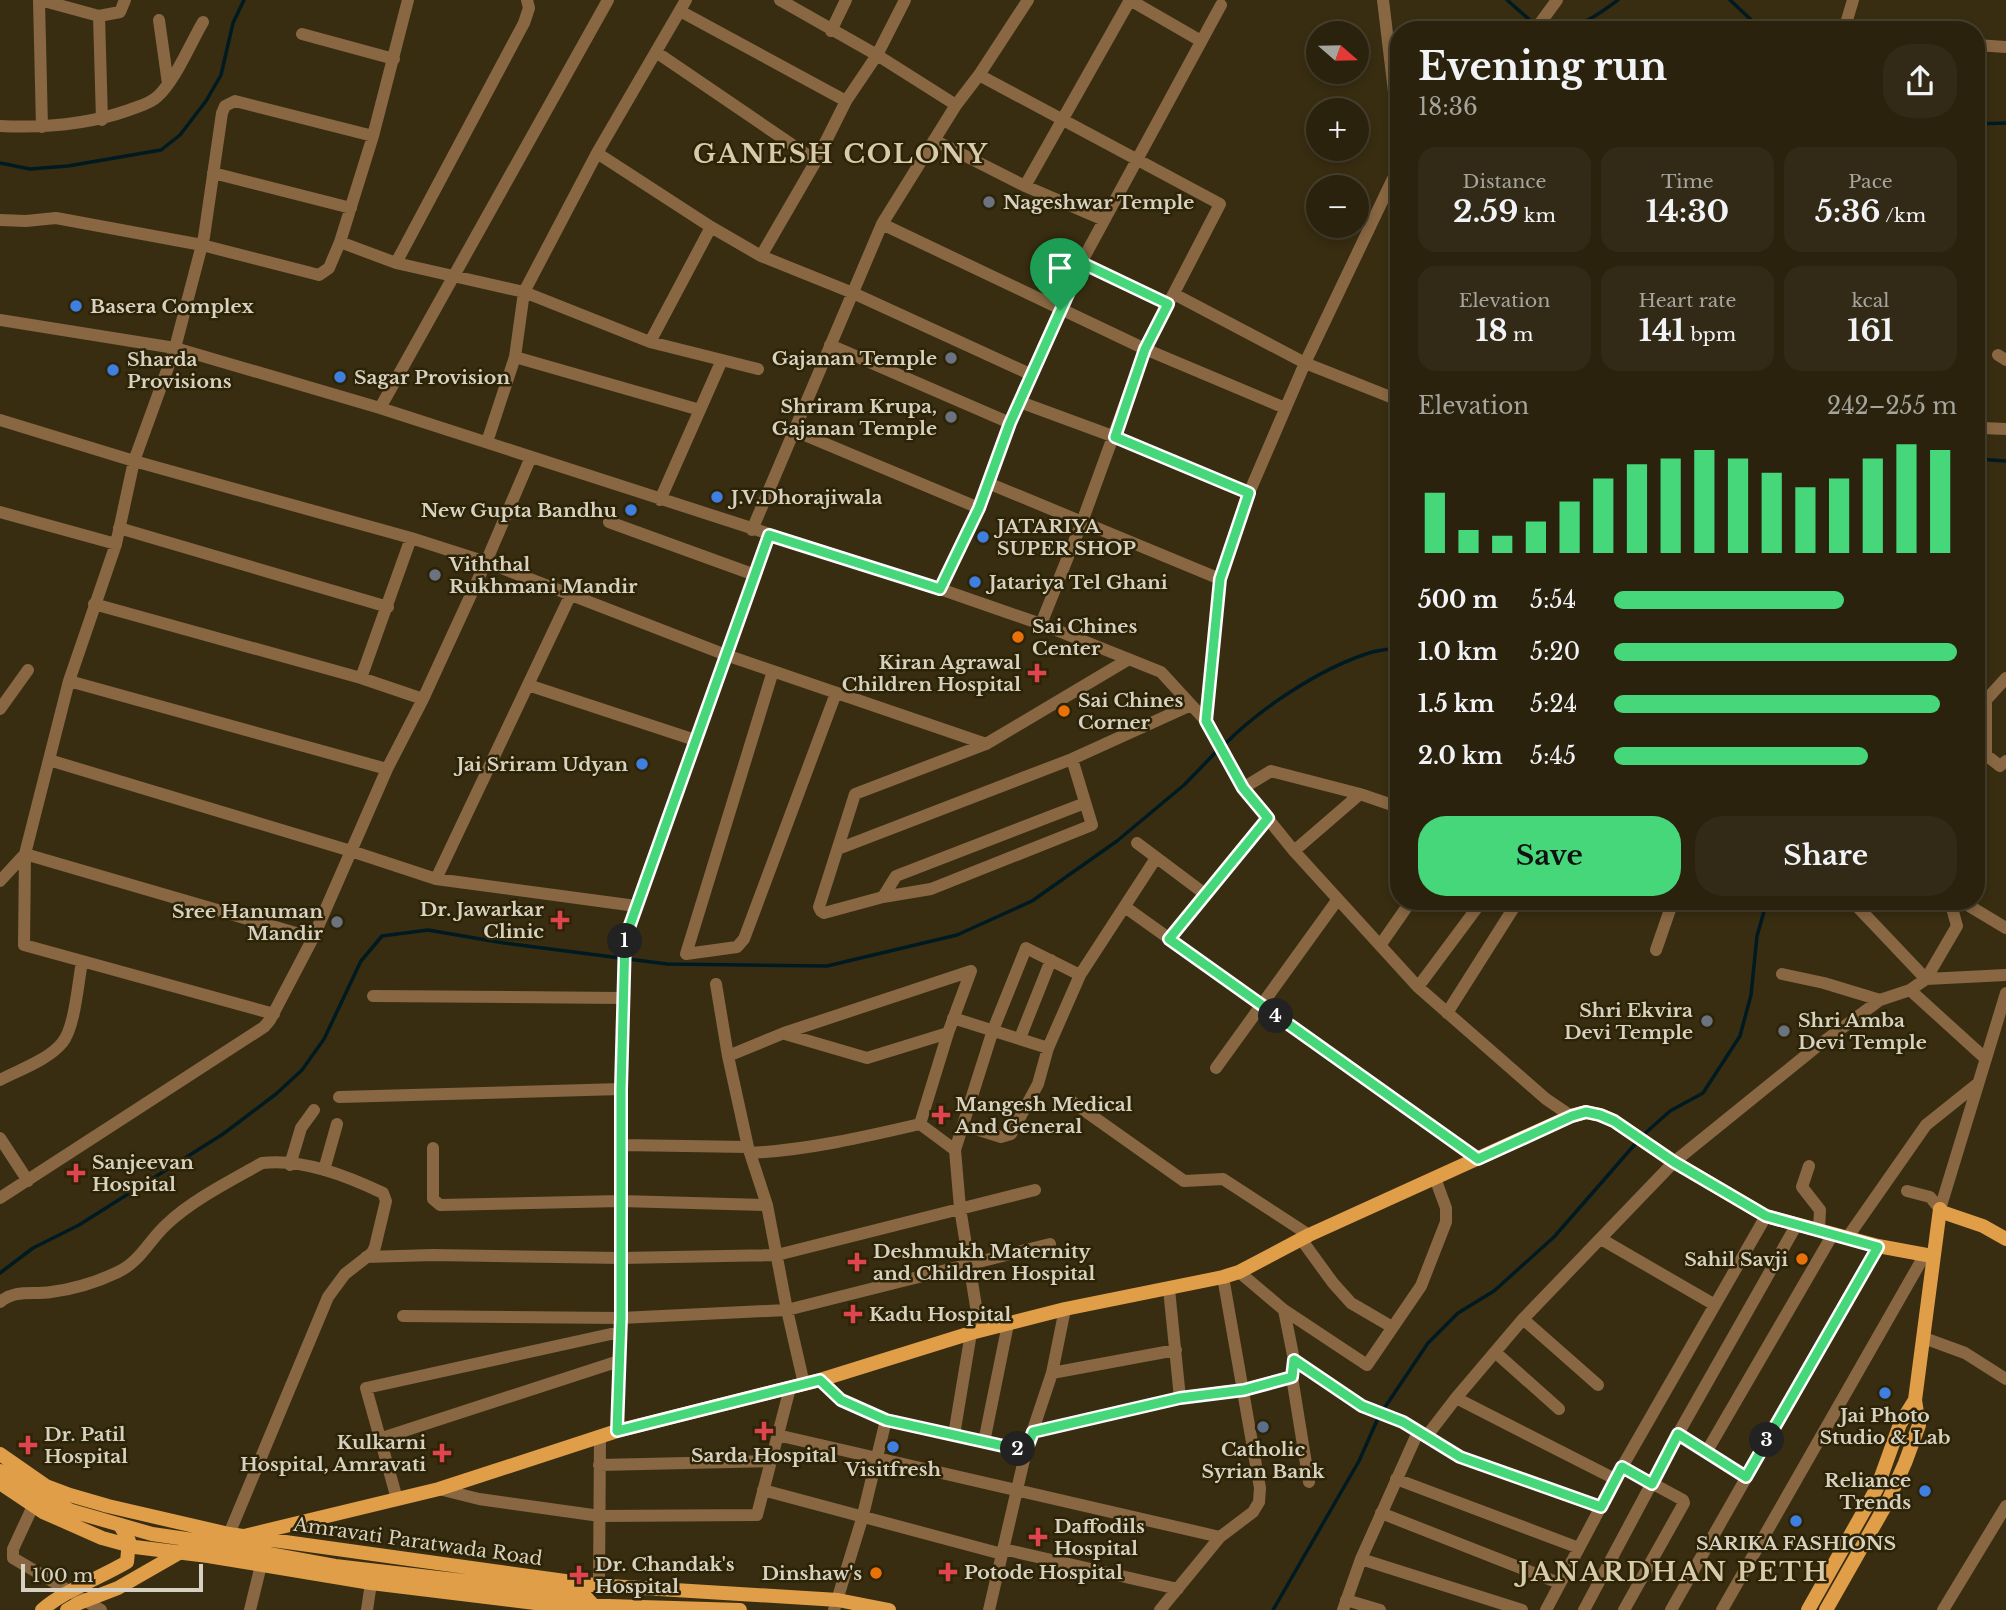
<!DOCTYPE html>
<meta charset="utf-8">
<style>
:root{--surface:#2a220d;--page:#322a16;--text:#f1f3f6;--muted:#a5a49d;--line:#463f2e;--accent:#45d77a}
body{margin:0;font-family:"Libre Baskerville",serif;background:var(--page);color:var(--text);height:100vh;display:flex;flex-direction:column;font-size:26px;white-space:nowrap}
*{box-sizing:border-box;margin:0}
p{font-size:23px;color:var(--muted)}
.icon{flex:none;width:38px;height:38px;fill:none;stroke:currentColor;stroke-width:2;stroke-linecap:round;stroke-linejoin:round}
.map{position:relative;flex:1;overflow:hidden}
.sheet{position:absolute;left:1390px;top:21px;width:595px;height:889px;display:flex;flex-direction:column;background:var(--surface);border-radius:28px;box-shadow:0 4px 10px #0003,0 0 0 2px var(--line)}
.sheet>*{flex:none}
.needle{width:46px;rotate:110deg}
.controls{position:absolute;left:1306px;top:21px;display:grid;gap:14px}
.controls a{display:grid;place-items:center;width:63px;height:63px;border-radius:50%;background:var(--surface);box-shadow:0 4px 10px #0003,0 0 0 2px var(--line);font-size:35px}
.scale{position:absolute;left:21px;bottom:18px;width:182px;box-sizing:border-box;padding-left:7px;border:4px solid #d7d1c1;border-top:0;font-size:19px;line-height:24px;white-space:nowrap;color:#d7d1c1;-webkit-text-stroke:5px #2d2306;paint-order:stroke}
.pin{position:absolute;display:grid;place-items:center;width:60px;height:60px;color:#fff;margin:-72px -30px;border-radius:50% 50% 50% 0;rotate:-45deg;box-shadow:0 0 7px #0007}
.pin .icon{rotate:45deg}
.km{position:absolute;width:35px;height:35px;margin:-18px;border-radius:50%;background:#222;color:#fff;font-size:19px;line-height:35px;text-align:center}
.round{display:grid;place-items:center;flex:none;width:74px;height:74px;border-radius:28px;background:var(--page)}
.head{display:flex;align-items:center;justify-content:space-between;height:119px;padding:0 28px}
h1{font-size:38px;font-weight:800;line-height:52px}
.metrics{display:grid;grid-template-columns:repeat(3,1fr);gap:10px;height:119px;padding:7px 28px}
.metrics div{display:grid;align-content:center;border-radius:18px;background:var(--page);text-align:center}
.metrics b{font-size:30px;font-weight:800}
.metrics small{font-size:19px;font-weight:400}
.metrics p{font-size:19px}
.chart{height:196px;padding:14px 28px}
.chart p{display:flex;justify-content:space-between}
.chart svg{width:100%;height:126px;margin-top:7px;stroke:var(--accent);stroke-width:6}
.primary-button{display:flex;gap:14px;margin-top:auto;padding:14px 28px}
.primary-button a{flex:1;height:80px;border-radius:28px;background:var(--accent);color:#111;font-size:28px;font-weight:800;line-height:80px;text-align:center}
.primary-button a+a{background:var(--page);color:var(--text)}
ul{padding:0 28px;list-style:none;font-size:23px}
li{display:grid;grid-template-columns:112px 84px 1fr;align-items:center;height:52px}
li i{height:18px;border-radius:9px;background:var(--accent)}
.map>svg:first-child{display:block}
</style>
<div class="map">
<svg width="2006" height="1610" viewBox="0 0 2006 1610">
<rect width="100%" height="100%" fill="#382d11"/>
<g fill="none" stroke-linecap="round" stroke-linejoin="round">
<path stroke="#001a21" stroke-width="3.5" d="M 1507,0 L 1531,21 L 1536,22
M 1730,0 L 1762,30
M 1543,24 C 1577,32 1592,19 1618,0
M 1976,124 L 2006,123
M 0,163 L 30,169 L 68,166 L 161,150 L 180,135 L 206,101 L 221,75 L 233,23 L 244,0
M 1976,459 L 2006,461
M 1224,745 C 1259,709 1318,670 1366,654 C 1376,650 1388,649 1398,648
M 1641,1137 L 1670,1111 L 1703,1093 L 1740,1036 L 1751,995 L 1757,936 L 1767,901
M 0,1273 L 33,1248 L 79,1225 L 223,1134 L 276,1094 L 302,1070 L 324,1039 L 361,961 L 382,936 L 428,930 L 504,943 L 667,964 L 827,966 L 957,935 L 1032,901 L 1117,841 L 1184,785 L 1218,750
M 1273,1610 L 1359,1461 L 1379,1416 L 1428,1343 L 1458,1313 L 1494,1291 L 1554,1237 L 1636,1143"/>
<path stroke="#886742" stroke-width="12" d="M 39,0 L 42,127
M 40,0 L 99,16 L 120,12 L 125,0
M 780,0 L 877,55 L 956,105
M 1130,0 L 1201,41
M 1383,0 L 1398,125
M 680,11 L 846,101
M 99,16 L 102,120
M 159,20 L 168,84
M 1535,30 L 1557,0
M 1844,30 L 1853,0
M 831,31 L 846,0
M 302,34 L 394,59
M 1976,45 L 2006,47
M 656,52 L 816,161
M 979,75 L 1220,204 L 1145,349 L 1082,522 L 1041,624
M 0,126 C 44,128 87,125 129,110 C 139,106 150,104 158,96 C 176,79 190,44 203,22
M 934,140 L 1025,186 L 1104,220
M 597,153 L 711,227 L 761,256 L 853,293 L 1032,375
M 213,173 L 351,208
M 1025,186 L 1130,0
M 0,220 L 26,221 L 56,218 L 202,245 L 319,275 L 329,268 L 340,242 L 373,136 L 408,0
M 882,224 L 1145,349 L 1285,408
M 340,242 L 396,263 L 524,292 L 650,342 L 758,369
M 761,256 L 816,161 L 846,101 L 877,55 L 905,0
M 396,263 L 524,23 L 529,8 L 527,0
M 1081,263 L 1168,304 L 1174,294 L 1305,363 L 1398,400
M 0,320 L 175,348 L 380,408 L 940,589 L 1041,624 L 1161,672 L 1206,721 L 1243,788 L 1294,851 L 1418,987 L 1546,1099 L 1571,1116
M 650,342 L 711,227
M 830,345 L 1010,423
M 1998,355 L 2006,360
M 515,357 L 700,410
M 1020,402 L 1115,437 L 1249,493
M 380,408 L 608,0
M 0,420 L 134,461 L 411,538 L 486,562 L 726,655 L 986,744
M 1982,428 L 2006,429
M 795,431 L 979,508
M 487,442 L 515,357 L 524,292 L 597,153 L 686,0
M 988,483 L 1220,579
M 660,500 L 722,360
M 0,512 L 116,544
M 609,522 L 755,575
M 119,528 L 388,607
M 752,530 L 882,224 L 956,105 L 979,75 L 1028,0
M 940,589 L 979,508 L 1010,423 L 1081,263 L 1221,5
M 94,604 L 361,678 L 423,699
M 773,671 L 686,954 L 737,947 L 744,939 L 836,693
M 361,678 L 411,538
M 69,681 L 387,769
M 528,685 L 695,740
M 1986,700 L 1986,755 L 2000,766 L 2006,761
M 0,709 L 28,670
M 1976,718 L 1986,700 L 2006,678
M 1206,721 L 1220,579 L 1249,493 L 1305,363 L 1398,168
M 1072,759 L 1092,825 L 931,889 L 883,897 L 824,913 L 821,911 L 819,907 L 855,794 L 986,744 L 1129,659
M 49,760 L 351,851 L 436,879 L 636,906
M 1243,788 L 1271,771 L 1360,794 L 1398,807
M 1976,801 L 1980,795
M 1137,843 L 1205,894
M 838,849 L 1072,759 L 1191,705
M 1294,851 L 1360,794
M 436,879 L 571,594
M 0,881 L 25,854 L 313,938
M 883,897 L 896,876 L 1085,803
M 1852,901 L 1926,979 L 1957,926 L 1950,901
M 1961,901 L 2006,928
M 1125,907 L 1478,1159
M 1169,939 L 1267,818
M 1381,944 L 1411,901
M 1656,950 L 1673,901
M 1782,974 L 1824,983 L 1880,1000
M 716,984 L 728,1056 L 748,1147 L 767,1205 L 787,1310 L 804,1384
M 1418,987 L 1482,901
M 1910,990 L 1986,1059
M 373,996 L 623,998
M 1447,1013 L 1518,901
M 274,1014 L 24,945 L 25,854 L 69,681 L 116,544 L 134,461 L 175,348 L 204,237 L 222,113 L 225,106 L 235,101 L 373,136
M 953,1018 L 1048,1048
M 785,1034 L 867,1058 L 948,1033
M 1020,1038 L 1051,960
M 728,1056 L 784,1033 L 971,971
M 1216,1068 L 1338,899
M 0,1080 C 19,1070 48,1060 62,1043 C 75,1028 78,982 82,962
M 339,1097 L 621,1089
M 1071,1101 L 1184,1181 L 1223,1179 L 1309,1235
M 963,1125 L 1001,1137 L 1011,1134 L 1038,1084 L 1048,1048 L 1080,975 L 1156,858
M 0,1138 L 28,1181
M 621,1145 L 748,1147
M 433,1148 L 433,1199 L 440,1205 L 621,1201 L 767,1205
M 955,1150 L 920,1124 L 948,1033 L 971,971
M 750,1153 C 808,1150 864,1137 920,1124
M 290,1165 L 301,1128 L 314,1110
M 1809,1166 L 1802,1187 L 1820,1210 L 1819,1230
M 324,1170 L 337,1124
M 1907,1191 L 1930,1197 L 1940,1209
M 0,1198 L 264,1027 L 270,1020 L 313,938 L 387,769 L 423,699 L 486,562 L 531,457
M 1940,1209 L 2006,993
M 1847,1238 L 1926,1125 L 1976,1085
M 1301,1239 L 1333,1283 L 1351,1303 L 1392,1327
M 1601,1239 L 1715,1305
M 366,1257 L 433,1255 L 621,1258 L 777,1255 L 1035,1190
M 1239,1272 L 1284,1310 L 1367,1365 L 1421,1286 L 1446,1222 L 1446,1208 L 1435,1178
M 1169,1289 L 1180,1398
M 0,1302 C 16,1289 32,1295 51,1292 C 74,1289 97,1282 118,1272 C 141,1261 149,1240 167,1224 C 192,1200 232,1180 262,1163 C 302,1158 347,1176 383,1193 L 386,1201 L 375,1247 L 372,1253 L 345,1274 L 328,1297 L 229,1534
M 1284,1310 L 1294,1360 L 1292,1377 L 1309,1482
M 403,1316 L 621,1318 L 787,1310 L 1050,1244
M 1523,1319 L 1598,1385
M 980,1331 L 960,1208 L 955,1150 L 993,1030 L 1026,948 L 1080,975
M 1924,1338 L 1965,1353 L 2006,1379
M 1495,1352 L 1559,1409
M 1294,1360 L 1362,1406 L 1403,1422 L 1460,1457 L 1601,1507
M 1052,1373 L 1176,1350
M 820,1380 L 841,1400 L 886,1420 L 1026,1451
M 1456,1398 L 1615,1479
M 617,1431 L 621,1318 L 621,1089 L 625,939 L 769,535
M 1033,1432 L 1180,1398 L 1244,1389 L 1292,1377
M 1678,1434 L 1746,1477
M 777,1435 L 1220,1537
M 954,1435 L 971,1333
M 1426,1437 L 1456,1398 L 1523,1319 L 1674,1162 L 1815,1048 L 1880,1000 L 1910,990 L 1926,979 L 2006,975
M 379,1439 L 619,1361
M 984,1442 L 1008,1324
M 1707,1451 L 1833,1234
M 599,1465 L 770,1461
M 1622,1467 L 1683,1500 L 1684,1503 L 1624,1610
M 1396,1479 L 1579,1548
M 439,1489 L 479,1499 L 600,1516 L 757,1515 L 790,1388
M 763,1490 L 1002,1554
M 397,1499 L 366,1388 L 620,1332
M 33,1506 L 13,1549 L 13,1558 L 101,1610
M 1381,1513 L 1559,1583
M 1003,1549 L 1178,1589
M 1361,1559 L 1522,1610
M 599,1585 L 600,1437
M 1346,1600 L 1380,1610
M 250,1610 L 261,1565
M 367,1610 L 371,1583
M 834,1610 L 862,1519 L 886,1420
M 989,1610 L 1026,1451 L 1052,1373 L 1065,1309
M 1160,1610 L 1220,1537 L 1253,1512 L 1259,1502 L 1260,1488 L 1223,1277
M 1343,1610 L 1361,1559 L 1418,1432
M 1546,1610 L 1622,1467 L 1766,1216
M 1584,1610 L 1678,1434 L 1797,1224
M 1671,1610 L 1878,1246
M 1722,1610 L 1924,1256
M 1943,1610 L 2006,1506"/>
<path stroke="#e09e49" stroke-width="14" d="M 0,1454 L 46,1486 L 70,1495 L 108,1506 L 229,1534 L 594,1585 L 838,1600 L 889,1610
M 0,1471 L 33,1493 L 72,1511 L 152,1534 L 200,1541 L 335,1566 L 584,1595 L 593,1605
M 0,1483 L 43,1512 L 102,1538 L 135,1547 L 208,1556 L 371,1583 L 543,1604 L 740,1610
M 244,1536 L 439,1489 L 617,1431 L 820,1380 L 971,1333 L 1065,1309 L 1223,1277 L 1239,1272 L 1309,1235 L 1571,1116 L 1586,1112 L 1600,1115 L 1614,1121 L 1674,1162 L 1766,1216 L 1878,1246 L 1932,1256
M 1808,1610 L 1877,1488 L 1900,1424 L 1915,1400
M 1826,1610 L 1888,1501 L 1905,1463 L 1919,1425 L 1915,1400 L 1940,1209 L 1942,1212 L 1983,1226 L 2006,1239"/>
<path stroke="#e09e49" stroke-width="14" d="M 42,1610 C 65,1590 100,1578 127,1562 L 129,1541 L 120,1525
M 67,1610 L 79,1603 L 118,1588 L 200,1541"/>
</g>
<g fill="none" stroke-linecap="round" stroke-linejoin="round">
<g stroke="#fff" stroke-width="14">
<path id="route" d="M 1082,263 L 1168,304 L 1145,349 L 1115,437 L 1249,493 L 1220,579 L 1206,721 L 1243,788 L 1268,818 L 1169,939 L 1478,1159 L 1572,1116 L 1586,1112 L 1600,1115 L 1614,1121 L 1674,1162 L 1766,1216 L 1878,1247 L 1746,1477 L 1678,1434 L 1652,1484 L 1622,1467 L 1601,1507 L 1460,1457 L 1403,1422 L 1362,1406 L 1294,1360 L 1292,1377 L 1244,1390 L 1180,1398 L 1033,1432 L 1026,1451 L 886,1420 L 841,1400 L 820,1380 L 617,1431 L 621,1318 L 621,1089 L 625,939 L 769,535 L 940,589 L 979,508 L 1010,423 Z"/>
</g>
<use href="#route" stroke="#45d77a" stroke-width="9"/>
</g>
<g fill="#6b7280" stroke="#2d2306" stroke-width="2.5">
<circle cx="989" cy="202" r="7"/>
<circle cx="951" cy="358" r="7"/>
<circle cx="951" cy="417" r="7"/>
<circle cx="435" cy="575" r="7"/>
<circle cx="337" cy="922" r="7"/>
<circle cx="1707" cy="1021" r="7"/>
<circle cx="1784" cy="1031" r="7"/>
</g>
<g fill="#3f7fe0" stroke="#2d2306" stroke-width="2.5">
<circle cx="76" cy="306" r="7"/>
<circle cx="113" cy="370" r="7"/>
<circle cx="340" cy="377" r="7"/>
<circle cx="717" cy="497" r="7"/>
<circle cx="631" cy="510" r="7"/>
<circle cx="983" cy="537" r="7"/>
<circle cx="975" cy="582" r="7"/>
<circle cx="642" cy="764" r="7"/>
<circle cx="1885" cy="1393" r="7"/>
<circle cx="893" cy="1447" r="7"/>
<circle cx="1925" cy="1491" r="7"/>
<circle cx="1796" cy="1521" r="7"/>
</g>
<g fill="#e8710a" stroke="#2d2306" stroke-width="2.5">
<circle cx="1018" cy="637" r="7"/>
<circle cx="1064" cy="711" r="7"/>
<circle cx="1802" cy="1259" r="7"/>
<circle cx="876" cy="1573" r="7"/>
</g>
<g fill="#e0444e" stroke="#2d2306" stroke-width="2.5">
<path d="M1033.5 662.5h7v7h7v7h-7v7h-7v-7h-7v-7h7z"/>
<path d="M556.5 909.5h7v7h7v7h-7v7h-7v-7h-7v-7h7z"/>
<path d="M937.5 1104.5h7v7h7v7h-7v7h-7v-7h-7v-7h7z"/>
<path d="M72.5 1162.5h7v7h7v7h-7v7h-7v-7h-7v-7h7z"/>
<path d="M853.5 1251.5h7v7h7v7h-7v7h-7v-7h-7v-7h7z"/>
<path d="M849.5 1303.5h7v7h7v7h-7v7h-7v-7h-7v-7h7z"/>
<path d="M760.5 1420.5h7v7h7v7h-7v7h-7v-7h-7v-7h7z"/>
<path d="M24.5 1434.5h7v7h7v7h-7v7h-7v-7h-7v-7h7z"/>
<path d="M438.5 1442.5h7v7h7v7h-7v7h-7v-7h-7v-7h7z"/>
<path d="M1034.5 1526.5h7v7h7v7h-7v7h-7v-7h-7v-7h7z"/>
<path d="M944.5 1561.5h7v7h7v7h-7v7h-7v-7h-7v-7h7z"/>
<path d="M575.5 1564.5h7v7h7v7h-7v7h-7v-7h-7v-7h7z"/>
</g>
<circle fill="#5c6f8a" stroke="#2d2306" stroke-width="2.5" cx="1263" cy="1427" r="7"/>
<g text-anchor="middle" stroke-width="5" stroke-linejoin="round" paint-order="stroke">
<g font-size="19" font-weight="bold" fill="#d7d1c1" stroke="#2d2306" text-anchor="start">
<text x="1003" y="209">Nageshwar Temple</text>
<text x="90" y="313">Basera Complex</text>
<text x="937" y="365" text-anchor="end">Gajanan Temple</text>
<text x="127" y="366">Sharda<tspan x="127" dy="22">Provisions</tspan></text>
<text x="354" y="384">Sagar Provision</text>
<text x="937" y="413" text-anchor="end">Shriram Krupa,<tspan x="937" dy="22">Gajanan Temple</tspan></text>
<text x="731" y="504">J.V.Dhorajiwala</text>
<text x="617" y="517" text-anchor="end">New Gupta Bandhu</text>
<text x="997" y="533">JATARIYA<tspan x="997" dy="22">SUPER SHOP</tspan></text>
<text x="449" y="571">Viththal<tspan x="449" dy="22">Rukhmani Mandir</tspan></text>
<text x="989" y="589">Jatariya Tel Ghani</text>
<text x="1032" y="633">Sai Chines<tspan x="1032" dy="22">Center</tspan></text>
<text x="1021" y="669" text-anchor="end">Kiran Agrawal<tspan x="1021" dy="22">Children Hospital</tspan></text>
<text x="1078" y="707">Sai Chines<tspan x="1078" dy="22">Corner</tspan></text>
<text x="628" y="771" text-anchor="end">Jai Sriram Udyan</text>
<text x="544" y="916" text-anchor="end">Dr. Jawarkar<tspan x="544" dy="22">Clinic</tspan></text>
<text x="323" y="918" text-anchor="end">Sree Hanuman<tspan x="323" dy="22">Mandir</tspan></text>
<text x="1693" y="1017" text-anchor="end">Shri Ekvira<tspan x="1693" dy="22">Devi Temple</tspan></text>
<text x="1798" y="1027">Shri Amba<tspan x="1798" dy="22">Devi Temple</tspan></text>
<text x="955" y="1111">Mangesh Medical<tspan x="955" dy="22">And General</tspan></text>
<text x="92" y="1169">Sanjeevan<tspan x="92" dy="22">Hospital</tspan></text>
<text x="873" y="1258">Deshmukh Maternity<tspan x="873" dy="22">and Children Hospital</tspan></text>
<text x="1788" y="1266" text-anchor="end">Sahil Savji</text>
<text x="869" y="1321">Kadu Hospital</text>
<text x="1885" y="1422" text-anchor="middle">Jai Photo<tspan x="1885" dy="22">Studio &amp; Lab</tspan></text>
<text x="44" y="1441">Dr. Patil<tspan x="44" dy="22">Hospital</tspan></text>
<text x="426" y="1449" text-anchor="end">Kulkarni<tspan x="426" dy="22">Hospital, Amravati</tspan></text>
<text x="1263" y="1456" text-anchor="middle">Catholic<tspan x="1263" dy="22">Syrian Bank</tspan></text>
<text x="764" y="1462" text-anchor="middle">Sarda Hospital</text>
<text x="893" y="1476" text-anchor="middle">Visitfresh</text>
<text x="1911" y="1487" text-anchor="end">Reliance<tspan x="1911" dy="22">Trends</tspan></text>
<text x="1054" y="1533">Daffodils<tspan x="1054" dy="22">Hospital</tspan></text>
<text x="1796" y="1550" text-anchor="middle">SARIKA FASHIONS</text>
<text x="595" y="1571">Dr. Chandak's<tspan x="595" dy="22">Hospital</tspan></text>
<text x="964" y="1579">Potode Hospital</text>
<text x="862" y="1580" text-anchor="end">Dinshaw's</text>
</g>
<g font-size="19" fill="#d7d1c1" stroke="#2d2306">
<text transform="translate(418 1541) rotate(8)" y="7">Amravati Paratwada Road</text>
</g>
<g font-size="26" font-weight="bold" letter-spacing="2" fill="#d8cbaa" stroke="#2d2306">
<text x="841" y="163">GANESH COLONY</text>
<text x="1674" y="1581">JANARDHAN PETH</text>
</g>
</g>
</svg>
<div class="controls">
<a><svg class="needle" viewBox="-14 -14 28 28"><path d="M0-13l5 13h-10z" fill="#e53935"/><path d="M0 13l5-13h-10z" fill="#a5a49d"/></svg></a>
<a>+</a>
<a>−</a>
</div>
<div class="scale">100 m</div>
<div class="pin" style="left:1060px;top:310px;background:#1e9e55"><svg class="icon" aria-label="arrive" viewBox="0 0 24 24"><path d="M6 21V4h12l-3 4 3 4H6"/></svg></div>
<b class="km" style="left:625px;top:941px">1</b>
<b class="km" style="left:1018px;top:1449px">2</b>
<b class="km" style="left:1767px;top:1440px">3</b>
<b class="km" style="left:1276px;top:1016px">4</b>
<section class="sheet">
<div class="head"><div><h1>Evening run</h1><p>18:36</p></div><a class="round"><svg class="icon" aria-label="share" viewBox="0 0 24 24"><path d="M12 15V3M7 8l5-5 5 5M5 13v7h14v-7"/></svg></a></div>
<div class="metrics">
<div><p>Distance</p><b>2.59<small> km</small></b></div>
<div><p>Time</p><b>14:30</b></div>
<div><p>Pace</p><b>5:36<small> /km</small></b></div>
</div>
<div class="metrics">
<div><p>Elevation</p><b>18<small> m</small></b></div>
<div><p>Heart rate</p><b>141<small> bpm</small></b></div>
<div><p>kcal</p><b>161</b></div>
</div>
<div class="chart"><p><span>Elevation</span>242–255 m</p>
<svg viewBox="0 0 160 44" preserveAspectRatio="none"><path d="M5 44V23M15 44V36M25 44V38M35 44V33M45 44V26M55 44V18M65 44V13M75 44V11M85 44V8M95 44V11M105 44V16M115 44V21M125 44V18M135 44V11M145 44V6M155 44V8"/></svg>
</div>
<ul>
<li><b>500 m</b>5:54<i style="width:67%"></i></li>
<li><b>1.0 km</b>5:20<i style="width:100%"></i></li>
<li><b>1.5 km</b>5:24<i style="width:95%"></i></li>
<li><b>2.0 km</b>5:45<i style="width:74%"></i></li>
</ul>
<div class="primary-button"><a>Save</a><a>Share</a></div>
</section>
</div>
